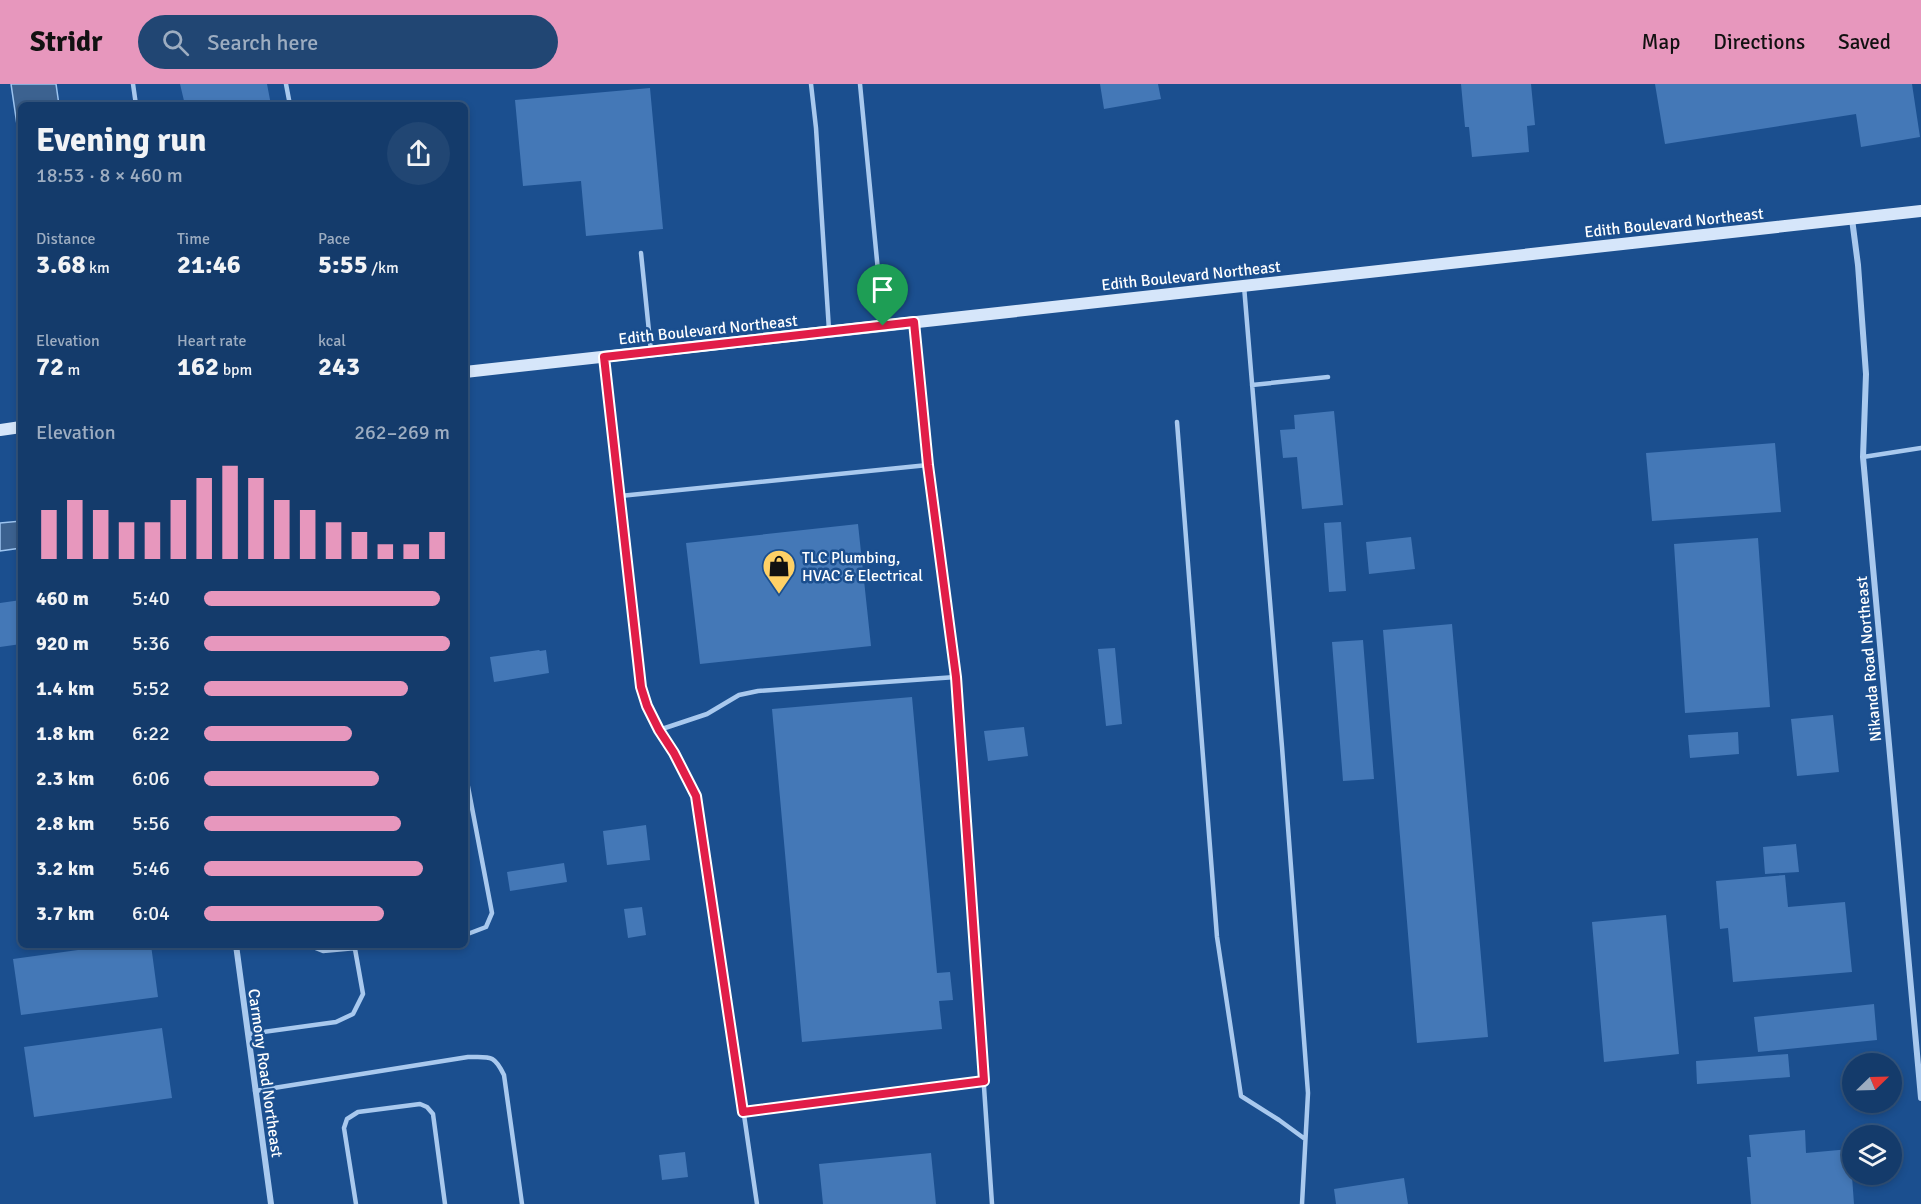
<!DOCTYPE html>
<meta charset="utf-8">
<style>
:root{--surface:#143b6b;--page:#214673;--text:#f1f3f6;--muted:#9dadc1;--line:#33557e;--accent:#e797bd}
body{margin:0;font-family:Signika,sans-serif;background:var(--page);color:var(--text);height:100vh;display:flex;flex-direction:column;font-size:22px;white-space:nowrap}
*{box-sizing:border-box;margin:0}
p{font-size:20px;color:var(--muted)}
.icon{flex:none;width:33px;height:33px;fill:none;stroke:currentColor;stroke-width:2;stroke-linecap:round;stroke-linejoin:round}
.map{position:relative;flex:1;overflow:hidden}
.panel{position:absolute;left:18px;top:18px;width:450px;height:846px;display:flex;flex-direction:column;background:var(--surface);border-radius:9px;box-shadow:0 3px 9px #0003,0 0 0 2px var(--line)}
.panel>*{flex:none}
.needle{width:39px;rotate:67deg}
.buttons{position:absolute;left:1842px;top:969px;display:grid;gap:12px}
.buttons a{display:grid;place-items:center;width:60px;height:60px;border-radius:50%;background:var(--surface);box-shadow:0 3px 9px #0003,0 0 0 2px var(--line);font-size:30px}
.pin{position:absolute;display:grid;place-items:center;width:51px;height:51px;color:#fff;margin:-62px -26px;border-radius:50% 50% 50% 0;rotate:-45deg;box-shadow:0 0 6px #0007}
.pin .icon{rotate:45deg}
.round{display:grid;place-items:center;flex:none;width:63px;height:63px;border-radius:32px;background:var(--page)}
.headline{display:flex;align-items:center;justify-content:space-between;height:102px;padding:0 18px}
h1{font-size:33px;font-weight:800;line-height:45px}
.stats{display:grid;grid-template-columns:repeat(3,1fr);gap:9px;height:102px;padding:6px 18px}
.stats div{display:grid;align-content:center}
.stats b{font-size:26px;font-weight:800}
.stats small{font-size:16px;font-weight:400}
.stats p{font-size:16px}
.chart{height:168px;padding:12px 18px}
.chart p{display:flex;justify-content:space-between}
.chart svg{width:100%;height:108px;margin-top:6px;stroke:var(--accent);stroke-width:6}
ul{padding:0 18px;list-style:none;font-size:20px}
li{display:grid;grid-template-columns:96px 72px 1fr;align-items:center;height:45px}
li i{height:15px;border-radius:8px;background:var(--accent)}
header{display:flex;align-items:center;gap:36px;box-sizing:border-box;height:84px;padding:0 30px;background:var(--accent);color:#111}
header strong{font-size:28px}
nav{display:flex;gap:33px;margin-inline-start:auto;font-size:21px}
.search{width:420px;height:54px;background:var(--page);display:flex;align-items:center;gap:15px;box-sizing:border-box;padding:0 21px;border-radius:33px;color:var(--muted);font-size:22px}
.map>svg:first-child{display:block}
</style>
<header>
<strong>Stridr</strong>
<div class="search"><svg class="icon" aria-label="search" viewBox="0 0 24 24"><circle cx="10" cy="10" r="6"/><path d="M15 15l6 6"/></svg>Search here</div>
<nav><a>Map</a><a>Directions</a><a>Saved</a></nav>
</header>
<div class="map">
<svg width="1921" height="1120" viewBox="0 0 1921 1120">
<rect width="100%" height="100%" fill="#1b4f8f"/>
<path fill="#3c6290" stroke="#9cc4f0" stroke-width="1.5" d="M 11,0 L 56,0 L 59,21 L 21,21 L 21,68 Z
M 21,437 L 21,464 L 0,467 L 0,439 Z"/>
<path fill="#4478b7" d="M 180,0 L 267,0 L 271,21 L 185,21 Z
M 1100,0 L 1158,0 L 1161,15 L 1104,25 Z
M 1461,0 L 1531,0 L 1535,41 L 1527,42 L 1529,68 L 1472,73 L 1469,43 L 1465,43 Z
M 1655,0 L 1912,0 L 1920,53 L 1861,63 L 1856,30 L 1665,60 Z
M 650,4 L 663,145 L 586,152 L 581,97 L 523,102 L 515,16 Z
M 1334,327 L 1343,421 L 1302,425 L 1297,373 L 1283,374 L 1280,346 L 1295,345 L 1294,331 Z
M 1775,359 L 1781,428 L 1652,437 L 1646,369 Z
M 1341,438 L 1346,507 L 1329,508 L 1324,439 Z
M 858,440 L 871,562 L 700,580 L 686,459 Z
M 1411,453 L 1415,485 L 1369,490 L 1366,458 Z
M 1758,454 L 1770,623 L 1685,629 L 1674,460 Z
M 21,516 L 21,560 L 0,563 L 0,519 Z
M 1452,540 L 1488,953 L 1417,959 L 1383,546 Z
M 1363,556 L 1374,695 L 1343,697 L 1332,558 Z
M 1115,564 L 1122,640 L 1106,642 L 1098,565 Z
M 539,566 L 540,567 L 546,566 L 549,589 L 494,598 L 490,573 Z
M 912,613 L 937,889 L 950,888 L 953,916 L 939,917 L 942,945 L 802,958 L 772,625 Z
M 1833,631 L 1839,688 L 1797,692 L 1791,635 Z
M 1024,643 L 1028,672 L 988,677 L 984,647 Z
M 1738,648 L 1739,670 L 1690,674 L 1688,651 Z
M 646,741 L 650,776 L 607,781 L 603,747 Z
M 1796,760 L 1799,788 L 1765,790 L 1763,763 Z
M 564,779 L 567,798 L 510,807 L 507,788 Z
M 1785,791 L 1788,823 L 1845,818 L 1852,888 L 1733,898 L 1728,844 L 1720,845 L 1716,797 Z
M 642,823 L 646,851 L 628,854 L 624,825 Z
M 1666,831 L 1679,970 L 1604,978 L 1592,838 Z
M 114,861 L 151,861 L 158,913 L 21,931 L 13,875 Z
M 1874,920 L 1877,956 L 1758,968 L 1754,933 Z
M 162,944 L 172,1014 L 34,1033 L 24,963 Z
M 1788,970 L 1790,993 L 1697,1000 L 1696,977 Z
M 1805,1046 L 1806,1069 L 1850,1065 L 1854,1120 L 1751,1120 L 1747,1073 L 1751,1073 L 1749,1051 Z
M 685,1068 L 688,1093 L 662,1096 L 659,1071 Z
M 931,1069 L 936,1120 L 823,1120 L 819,1080 Z
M 1404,1094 L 1408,1120 L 1336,1120 L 1334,1105 Z"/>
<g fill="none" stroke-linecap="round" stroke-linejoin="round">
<path stroke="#a9c9ee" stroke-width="4.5" d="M 133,0 L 136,21
M 286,0 L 290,21
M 811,0 L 816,44 L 829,246
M 860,0 L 883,239
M 641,169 L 651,267
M 1244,202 L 1282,663 L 1308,1009 L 1302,1120
M 604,273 L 620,412 L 928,381 L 914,240
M 1252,301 L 1328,293
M 1177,338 L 1217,853 L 1241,1012 L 1279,1036 L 1305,1055
M 1863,373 L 1921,364
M 928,381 L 956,593 L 992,1120
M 620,412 L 641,603 L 647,622 L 659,646 L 674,669 L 696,713 L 701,736 L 757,1120
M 659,646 L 707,630 L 739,611 L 758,607 L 956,593
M 465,687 L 492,829 L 486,843 L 465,851
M 308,861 L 323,867 L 389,861
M 248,950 L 336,938 L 353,930 L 363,910 L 355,865
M 255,1007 L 468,973 C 490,973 494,970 504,991 L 522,1120
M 743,1028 L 984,997
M 356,1120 L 344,1044 L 347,1035 L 358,1028 L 420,1020 L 427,1023 L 433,1030 L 445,1120"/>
<path stroke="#a9c9ee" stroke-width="6" d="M 1852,135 L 1858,181 L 1866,290 L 1863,373 L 1921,1014
M 236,861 L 271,1120"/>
<path stroke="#d6e6fa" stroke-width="12" d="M 465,288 L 1921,127
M 0,346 L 21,343"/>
</g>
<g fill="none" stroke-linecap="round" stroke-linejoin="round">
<g stroke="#fff" stroke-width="12">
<path id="route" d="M 914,238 L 928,381 L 956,593 L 984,997 L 743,1028 L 696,712 L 674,669 L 659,646 L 647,622 L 641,603 L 604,273 Z"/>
</g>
<use href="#route" stroke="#e11d48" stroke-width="8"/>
</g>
<defs>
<g id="shop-pin" transform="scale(1.725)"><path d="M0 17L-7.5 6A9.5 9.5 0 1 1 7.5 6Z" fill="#ffd166" stroke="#1b4f8f"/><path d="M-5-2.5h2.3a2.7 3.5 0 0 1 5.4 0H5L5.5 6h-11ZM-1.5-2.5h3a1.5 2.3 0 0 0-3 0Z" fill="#111"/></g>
</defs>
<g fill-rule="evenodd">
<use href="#shop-pin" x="779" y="482"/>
</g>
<g text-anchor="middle" stroke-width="5" stroke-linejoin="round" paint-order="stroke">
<g font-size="16" fill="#fff" stroke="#1b4f8f">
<text transform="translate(1674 138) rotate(-6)" y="6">Edith Boulevard Northeast</text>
<text transform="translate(1191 191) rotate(-6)" y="6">Edith Boulevard Northeast</text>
<text transform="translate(708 245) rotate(-6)" y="6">Edith Boulevard Northeast</text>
<text transform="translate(1868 575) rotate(-95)" y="6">Nikanda Road Northeast</text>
<text transform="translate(266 989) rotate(82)" y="6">Carmony Road Northeast</text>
</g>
<g font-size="16" fill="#fff" stroke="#1b4f8f" text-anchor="start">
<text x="802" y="479">TLC Plumbing,<tspan x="802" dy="18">HVAC &amp; Electrical</tspan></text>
</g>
</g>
</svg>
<div class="buttons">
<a><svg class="needle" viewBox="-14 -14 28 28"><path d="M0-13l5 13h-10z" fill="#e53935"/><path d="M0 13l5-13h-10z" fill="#9dadc1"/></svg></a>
<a><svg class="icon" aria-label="layers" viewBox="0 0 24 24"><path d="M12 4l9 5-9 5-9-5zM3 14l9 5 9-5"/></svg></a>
</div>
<div class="pin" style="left:883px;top:242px;background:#1e9e55"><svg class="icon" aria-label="arrive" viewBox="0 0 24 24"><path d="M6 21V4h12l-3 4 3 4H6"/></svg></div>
<section class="panel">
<div class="headline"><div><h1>Evening run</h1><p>18:53 · 8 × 460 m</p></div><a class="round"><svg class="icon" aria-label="share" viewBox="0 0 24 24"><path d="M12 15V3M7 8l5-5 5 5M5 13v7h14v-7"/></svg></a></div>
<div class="stats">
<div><p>Distance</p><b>3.68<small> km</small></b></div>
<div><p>Time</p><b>21:46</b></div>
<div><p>Pace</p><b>5:55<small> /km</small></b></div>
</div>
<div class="stats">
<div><p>Elevation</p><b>72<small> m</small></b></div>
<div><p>Heart rate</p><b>162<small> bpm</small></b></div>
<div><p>kcal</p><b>243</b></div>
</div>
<div class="chart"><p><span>Elevation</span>262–269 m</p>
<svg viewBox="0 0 160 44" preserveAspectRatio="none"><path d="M5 44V24M15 44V20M25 44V24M35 44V29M45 44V29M55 44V20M65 44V11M75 44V6M85 44V11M95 44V20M105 44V24M115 44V29M125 44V33M135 44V38M145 44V38M155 44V33"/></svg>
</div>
<ul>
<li><b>460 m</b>5:40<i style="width:96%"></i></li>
<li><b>920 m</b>5:36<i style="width:100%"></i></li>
<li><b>1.4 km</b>5:52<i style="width:83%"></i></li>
<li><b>1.8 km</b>6:22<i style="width:60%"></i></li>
<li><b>2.3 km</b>6:06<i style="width:71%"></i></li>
<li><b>2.8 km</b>5:56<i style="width:80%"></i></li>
<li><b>3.2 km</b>5:46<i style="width:89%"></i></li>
<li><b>3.7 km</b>6:04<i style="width:73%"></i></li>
</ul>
</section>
</div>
